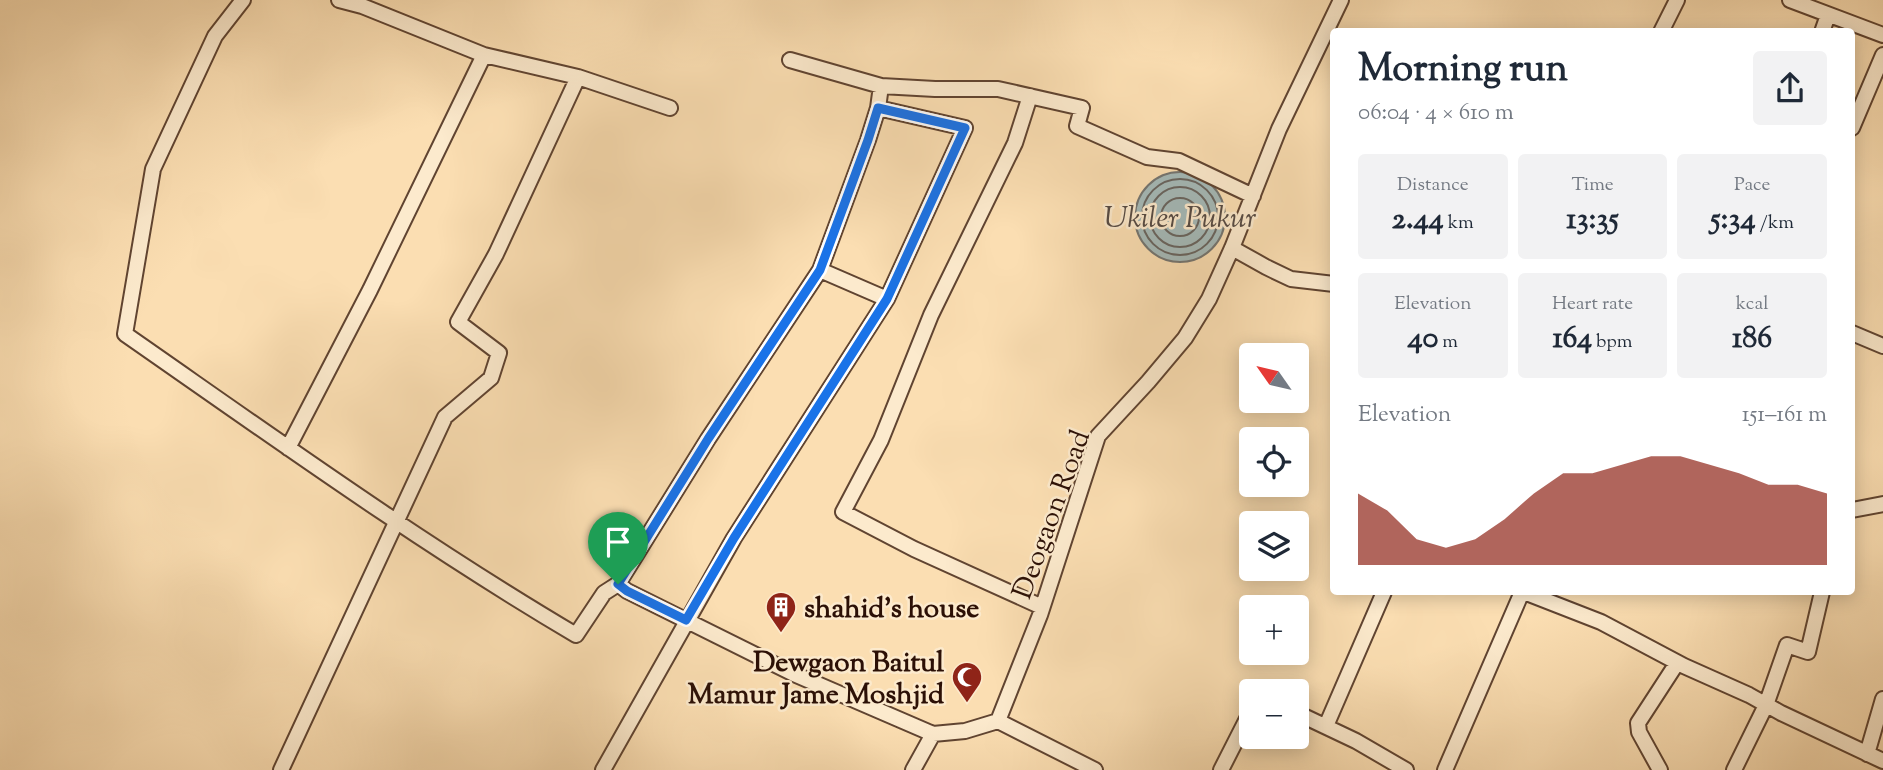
<!DOCTYPE html>
<meta charset="utf-8">
<style>
:root{--surface:#fff;--page:#f2f2f3;--text:#1f2937;--muted:#747a83;--accent:#8f2418}
body{margin:0;font-family:"Sorts Mill Goudy",serif;background:var(--page);color:var(--text);height:100vh;display:flex;flex-direction:column;font-size:26px;white-space:nowrap}
*{box-sizing:border-box;margin:0}
p{font-size:23px;color:var(--muted)}
.icon{flex:none;width:38px;height:38px;fill:none;stroke:currentColor;stroke-width:2;stroke-linecap:round;stroke-linejoin:round}
.map{position:relative;flex:1;overflow:hidden}
.drawer{position:absolute;left:1330px;top:28px;width:525px;height:567px;display:flex;flex-direction:column;background:var(--surface);border-radius:7px;box-shadow:0 4px 18px #0003}
.drawer>*{flex:none}
.needle{width:46px;rotate:304deg}
.fabs{position:absolute;left:1239px;top:343px;display:grid;gap:14px}
.fabs a{display:grid;place-items:center;width:70px;height:70px;border-radius:7px;background:var(--surface);box-shadow:0 4px 18px #0003;font-size:35px}
.pin{position:absolute;display:grid;place-items:center;width:60px;height:60px;color:#fff;margin:-72px -30px;border-radius:50% 50% 50% 0;rotate:-45deg;box-shadow:0 0 7px #0007}
.pin .icon{rotate:45deg}
.round{display:grid;place-items:center;flex:none;width:74px;height:74px;border-radius:7px;background:var(--page)}
.summary{display:flex;align-items:center;justify-content:space-between;height:119px;padding:0 28px}
h1{font-size:38px;font-weight:700;line-height:52px}
.stats{display:grid;grid-template-columns:repeat(3,1fr);gap:10px;height:119px;padding:7px 28px}
.stats div{display:grid;align-content:center;border-radius:7px;background:var(--page);text-align:center}
.stats b{font-size:30px;font-weight:700}
.stats small{font-size:19px;font-weight:400}
.stats p{font-size:19px}
.chart{height:196px;padding:14px 28px}
.chart p{display:flex;justify-content:space-between}
.chart svg{width:100%;height:126px;margin-top:7px;fill:var(--accent);opacity:.7}
.map>svg:first-child{display:block}
</style>
<div class="map">
<svg width="1883" height="770" viewBox="0 0 1883 770">
<rect width="100%" height="100%" fill="#fbdeb2"/>
<filter id="stains"><feTurbulence type="fractalNoise" baseFrequency=".00286" numOctaves="4"/><feColorMatrix values="0 0 0 0 .2 0 0 0 0 .09 0 0 0 0 .02 0 0 0 .5 -.17"/></filter>
<radialGradient id="worn" r=".72"><stop offset=".6" stop-color="#630" stop-opacity="0"/><stop offset="1" stop-color="#630" stop-opacity=".3"/></radialGradient>
<path fill="#a4b9b8" stroke="#747571" stroke-width="2" d="M1135 217a45 45 0 1 1 90 0a45 45 0 1 1-90 0Z"/>
<g fill="none" stroke-linecap="round" stroke-linejoin="round">
<path stroke="#68645f" stroke-width="2" d="M1142 217a38 38 0 1 1 76 0a38 38 0 1 1-76 0Z
M1150 217a30 30 0 1 1 60 0a30 30 0 1 1-60 0Z
M1161 217a19 19 0 1 1 38 0a19 19 0 1 1-38 0Z"/>
<g stroke="#604431" stroke-width="18">
<path id="street" d="M 243,0 L 215,36 L 153,169 L 125,334 C 273,437 420,543 576,635 L 604,593 L 618,584 L 627,591 L 794,674 L 933,734 L 965,731 L 998,721 L 1040,615 L 1098,436 L 1148,382 L 1185,338 L 1209,299 L 1232,248 L 1279,129 L 1341,0
M 1790,0 L 1883,35
M 1661,32 L 1677,0
M 1822,32 L 1828,15
M 484,55 L 578,77 L 670,108
M 881,86 L 935,89 L 998,89 L 1082,108 L 1077,126 L 1147,157 L 1179,161 L 1253,196
M 1030,96 L 1015,143 L 931,315 L 881,440 L 843,512 L 914,549 L 1042,607
M 878,108 L 868,140 L 820,270 L 887,299
M 1852,128 L 1883,55
M 1232,248 L 1266,267 L 1291,279 L 1334,284
M 1852,333 L 1883,346
M 288,448 L 370,290 L 484,55 L 362,6 L 339,0
M 1852,510 L 1883,504
M 618,584 L 708,439 L 820,270
M 1524,592 L 1601,622 L 1684,666 L 1749,695 L 1781,713 L 1883,761
M 1297,713 L 1356,741 L 1406,770
M 998,721 L 1095,770
M 1326,726 L 1384,592
M 1867,754 L 1883,699
M 281,770 L 445,417 L 491,378 L 499,353 L 458,322 L 496,254 L 578,77
M 603,770 L 734,538 L 887,299 L 965,128 L 878,108 L 881,86 L 790,60
M 913,770 L 933,734
M 1221,770 L 1251,711
M 1445,770 L 1522,592
M 1660,770 L 1639,732 L 1638,723 L 1677,663
M 1734,770 L 1766,705 L 1787,645 L 1808,652 L 1822,592"/>
</g>
<use href="#street" stroke="#fceacd" stroke-width="14"/>
</g>
<g fill="none" stroke-linecap="round" stroke-linejoin="round">
<g stroke="#fff" stroke-width="14">
<path id="route" d="M 878,108 L 965,128 L 887,299 L 734,538 L 686,620 L 627,591 L 618,584 L 708,439 L 820,270 L 868,140 Z"/>
</g>
<use href="#route" stroke="#1a73e8" stroke-width="9"/>
</g>
<defs>
<g id="building-pin" transform="scale(1.575)"><path d="M0 17L-7.5 6A9.5 9.5 0 1 1 7.5 6Z" fill="#8f2418" stroke="#fceacd"/><path d="M-4-6H4V6H1V3H-1V6H-4ZM-2.5-4.3h1.7v1.8h-1.7ZM.8-4.3h1.7v1.8H.8ZM-2.5-1h1.7V.8h-1.7ZM.8-1h1.7V.8H.8Z" fill="#fff"/></g>
<g id="mosque-pin" transform="scale(1.575)"><path d="M0 17L-7.5 6A9.5 9.5 0 1 1 7.5 6Z" fill="#8f2418" stroke="#fceacd"/><path d="M3.5-4.9A6 6 0 1 0 3.5 4.9A5 5 0 1 1 3.5-4.9Z" fill="#fff"/></g>
</defs>
<g fill-rule="evenodd">
<use href="#building-pin" x="781" y="607"/>
<use href="#mosque-pin" x="967" y="677"/>
</g>
<g text-anchor="middle" stroke-width="5" stroke-linejoin="round" paint-order="stroke">
<g font-size="28" fill="#2c1006" stroke="#fceacd">
<text transform="translate(1050 514) rotate(-70)" y="10">Deogaon Road</text>
</g>
<g font-size="28" font-weight="bold" fill="#2c1006" stroke="#fceacd" text-anchor="start">
<text x="804" y="617">shahid's house</text>
<text x="944" y="671" text-anchor="end">Dewgaon Baitul<tspan x="944" dy="32">Mamur Jame Moshjid</tspan></text>
</g>
<g font-size="30" font-style="italic" fill="#564b44" stroke="#fceacd">
<text x="1180" y="227">Ukiler Pukur</text>
</g>
</g>
<rect width="100%" height="100%" filter="url(#stains)"/>
<rect width="100%" height="100%" fill="url(#worn)"/>
</svg>
<div class="fabs">
<a><svg class="needle" viewBox="-14 -14 28 28"><path d="M0-13l5 13h-10z" fill="#e53935"/><path d="M0 13l5-13h-10z" fill="#747a83"/></svg></a>
<a><svg class="icon" aria-label="locate" viewBox="0 0 24 24"><circle cx="12" cy="12" r="6"/><path d="M12 2v4M12 18v4M2 12h4M18 12h4"/></svg></a>
<a><svg class="icon" aria-label="layers" viewBox="0 0 24 24"><path d="M12 4l9 5-9 5-9-5zM3 14l9 5 9-5"/></svg></a>
<a>+</a>
<a>−</a>
</div>
<div class="pin" style="left:618px;top:584px;background:#1e9e55"><svg class="icon" aria-label="arrive" viewBox="0 0 24 24"><path d="M6 21V4h12l-3 4 3 4H6"/></svg></div>
<section class="drawer">
<div class="summary"><div><h1>Morning run</h1><p>06:04 · 4 × 610 m</p></div><a class="round"><svg class="icon" aria-label="share" viewBox="0 0 24 24"><path d="M12 15V3M7 8l5-5 5 5M5 13v7h14v-7"/></svg></a></div>
<div class="stats">
<div><p>Distance</p><b>2.44<small> km</small></b></div>
<div><p>Time</p><b>13:35</b></div>
<div><p>Pace</p><b>5:34<small> /km</small></b></div>
</div>
<div class="stats">
<div><p>Elevation</p><b>40<small> m</small></b></div>
<div><p>Heart rate</p><b>164<small> bpm</small></b></div>
<div><p>kcal</p><b>186</b></div>
</div>
<div class="chart"><p><span>Elevation</span>151–161 m</p>
<svg viewBox="0 0 160 44" preserveAspectRatio="none"><path d="M0 44V19L10 25L20 35L30 38L40 35L50 28L60 19L70 12L80 12L90 9L100 6L110 6L120 9L130 12L140 16L150 16L160 19V44z"/></svg>
</div>
</section>
</div>
